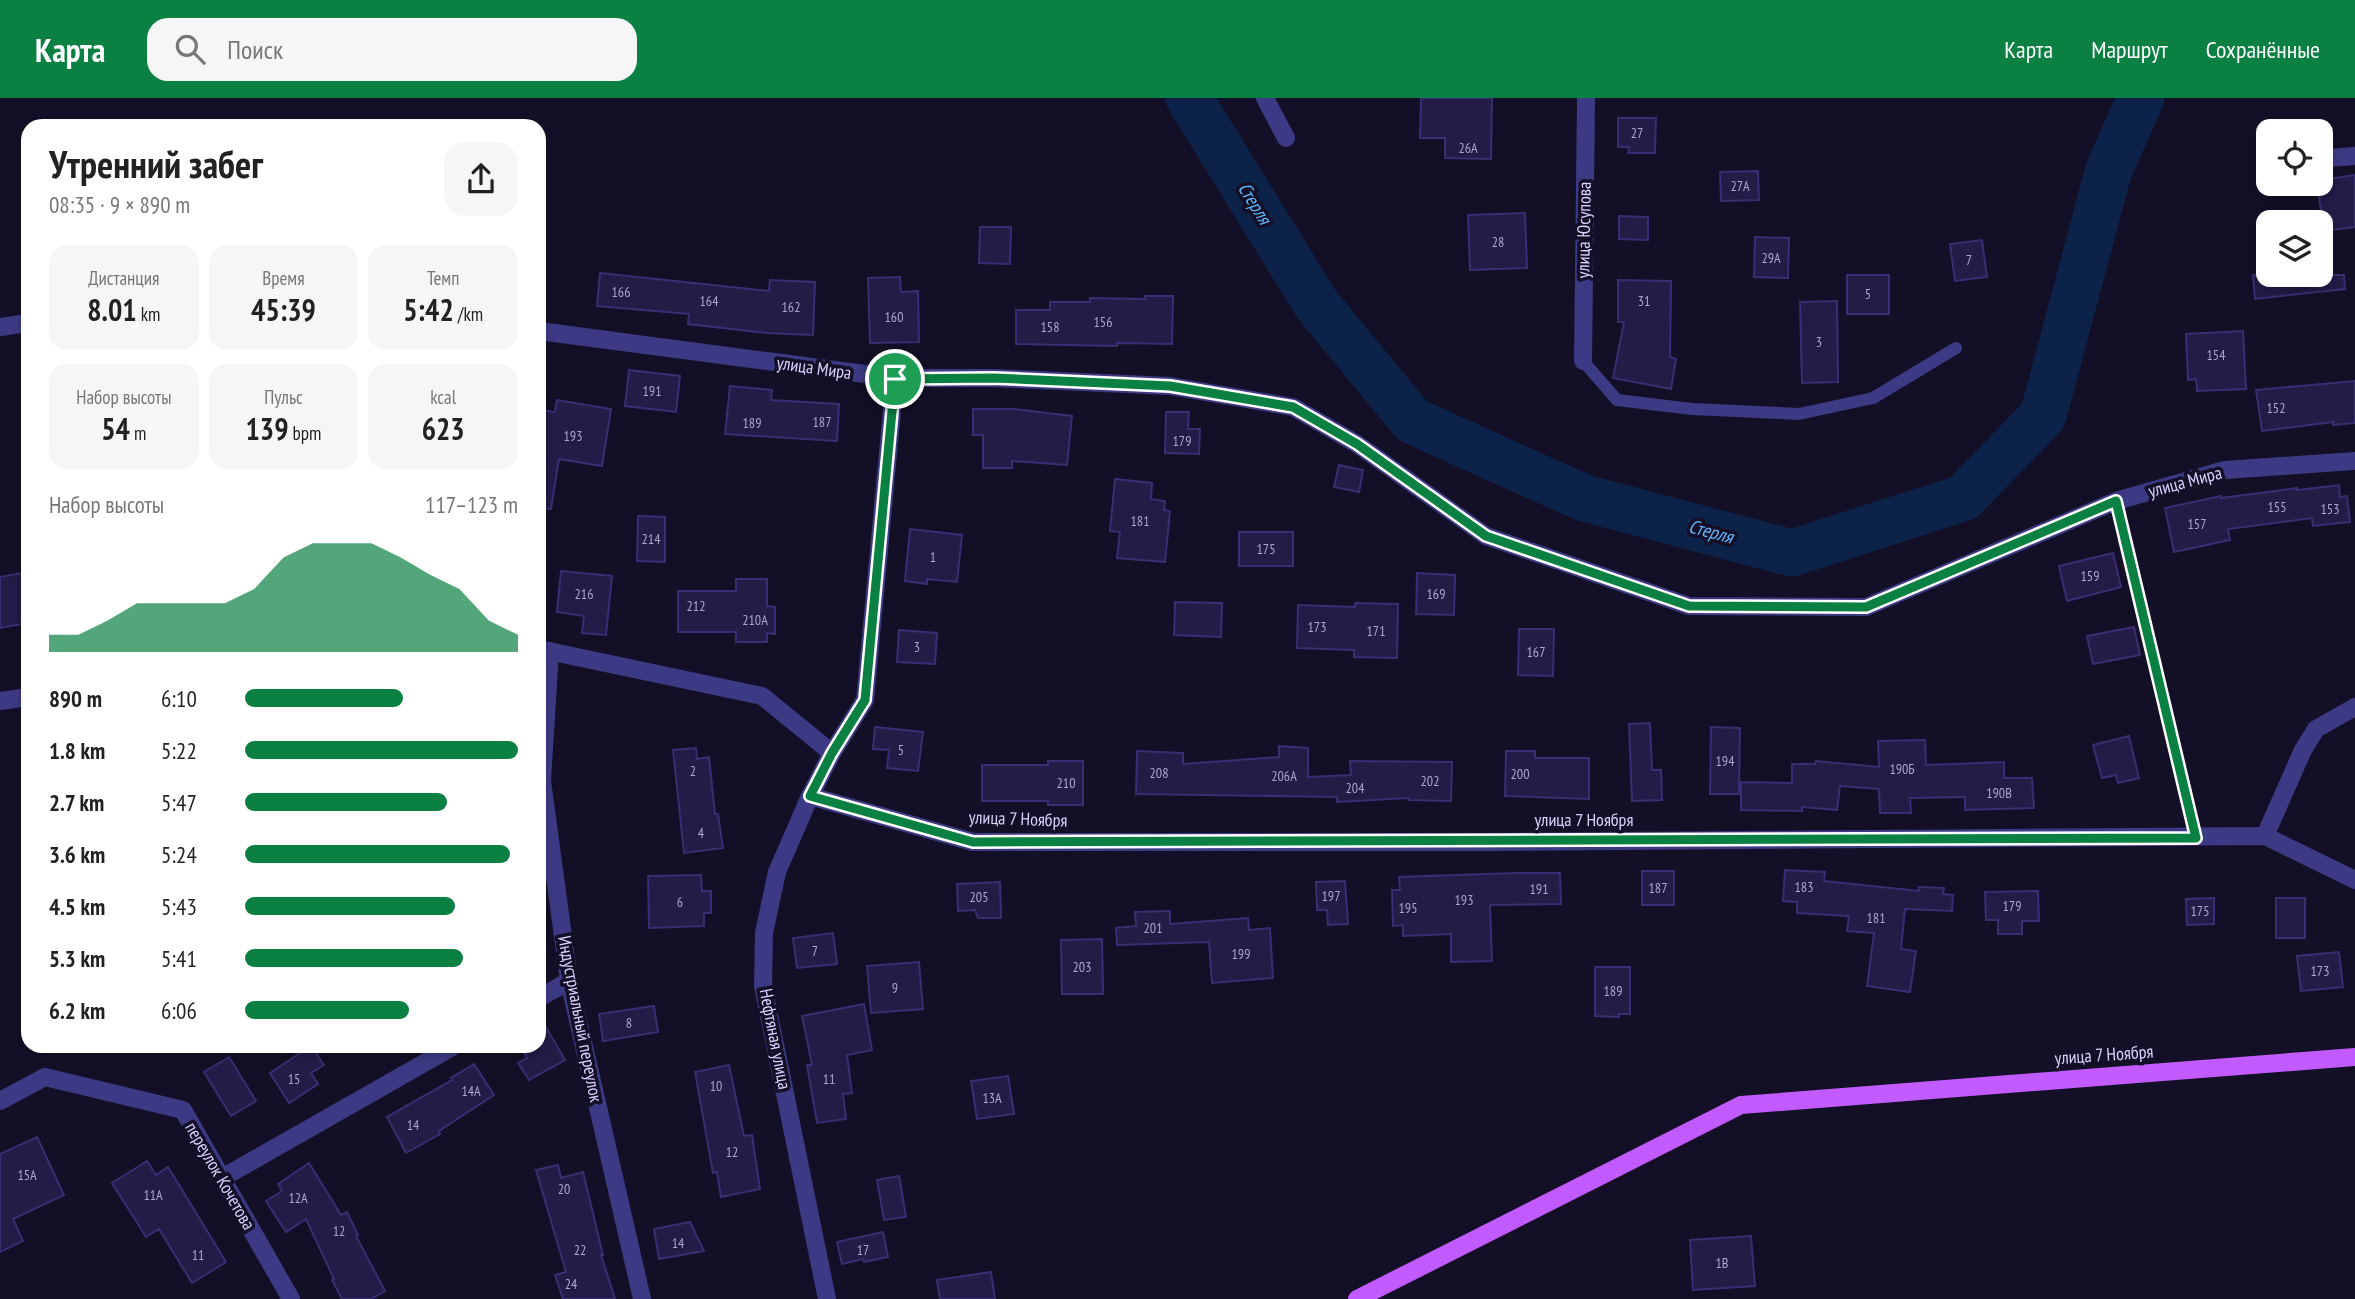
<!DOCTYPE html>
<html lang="ru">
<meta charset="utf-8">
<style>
:root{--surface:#fff;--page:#f6f6f6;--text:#222;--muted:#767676;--accent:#0b8043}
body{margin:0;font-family:"PT Sans Narrow",sans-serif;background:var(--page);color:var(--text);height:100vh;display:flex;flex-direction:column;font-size:26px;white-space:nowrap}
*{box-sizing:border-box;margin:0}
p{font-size:23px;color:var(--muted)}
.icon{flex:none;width:38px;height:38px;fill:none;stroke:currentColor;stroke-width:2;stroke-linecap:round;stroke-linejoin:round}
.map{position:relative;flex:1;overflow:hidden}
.details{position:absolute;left:21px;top:21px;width:525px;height:934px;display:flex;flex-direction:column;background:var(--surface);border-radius:21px;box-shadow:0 4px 10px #0003}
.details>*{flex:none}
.controls{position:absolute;left:2256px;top:21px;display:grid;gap:14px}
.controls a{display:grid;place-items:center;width:77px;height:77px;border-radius:14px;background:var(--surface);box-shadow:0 4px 10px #0003;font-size:35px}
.pin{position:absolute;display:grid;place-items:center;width:60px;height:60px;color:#fff;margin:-30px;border:4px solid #fff;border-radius:50%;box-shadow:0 2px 7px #0007}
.round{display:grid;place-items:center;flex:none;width:74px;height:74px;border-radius:21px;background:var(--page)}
.overview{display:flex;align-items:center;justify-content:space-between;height:119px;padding:0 28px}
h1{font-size:38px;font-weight:700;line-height:52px}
.metrics{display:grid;grid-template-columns:repeat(3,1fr);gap:10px;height:119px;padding:7px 28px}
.metrics div{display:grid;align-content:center;border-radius:18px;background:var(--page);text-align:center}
.metrics b{font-size:30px;font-weight:700}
.metrics small{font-size:19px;font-weight:400}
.metrics p{font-size:19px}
.chart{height:196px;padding:14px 28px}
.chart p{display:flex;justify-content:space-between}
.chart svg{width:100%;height:126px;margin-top:7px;fill:var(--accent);opacity:.7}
ul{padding:0 28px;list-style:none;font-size:23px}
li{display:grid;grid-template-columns:112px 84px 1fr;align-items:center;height:52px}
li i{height:18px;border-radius:9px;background:var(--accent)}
header{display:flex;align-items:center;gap:42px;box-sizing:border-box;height:98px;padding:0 35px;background:var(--accent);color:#fff}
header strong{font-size:33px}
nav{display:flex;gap:38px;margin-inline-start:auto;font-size:24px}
.search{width:490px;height:63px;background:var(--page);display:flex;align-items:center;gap:18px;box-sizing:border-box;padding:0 24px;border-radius:21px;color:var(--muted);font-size:26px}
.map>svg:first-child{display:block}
</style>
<header>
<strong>Карта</strong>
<div class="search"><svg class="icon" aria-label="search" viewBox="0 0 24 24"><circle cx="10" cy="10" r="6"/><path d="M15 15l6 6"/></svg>Поиск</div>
<nav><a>Карта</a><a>Маршрут</a><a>Сохранённые</a></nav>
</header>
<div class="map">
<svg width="2355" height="1201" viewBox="0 0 2355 1201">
<rect width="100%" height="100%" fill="#130f26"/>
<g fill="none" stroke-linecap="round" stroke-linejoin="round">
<path stroke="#0c2248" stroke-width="47" d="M 1189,0 L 1317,207 L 1413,323 L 1584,400 L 1792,455 L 1963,400 L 2043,318 L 2109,71 L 2141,0"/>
</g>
<path fill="#241b47" stroke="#3b2d73" stroke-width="2" d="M 1421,0 L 1492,0 L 1491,61 L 1445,60 L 1445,40 L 1420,40 Z
M 1618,20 L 1656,20 L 1655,55 L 1628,55 L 1629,49 L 1618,49 Z
M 1758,73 L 1759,102 L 1721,103 L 1720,74 Z
M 2355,77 L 2355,129 L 2324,133 L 2317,86 L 2320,86 L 2320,82 Z
M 1525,115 L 1527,170 L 1470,172 L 1468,117 Z
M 1619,118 L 1648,119 L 1648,142 L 1619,141 Z
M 980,129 L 1011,129 L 1010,166 L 979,165 Z
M 1755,139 L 1789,140 L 1788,180 L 1754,179 Z
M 1982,142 L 1987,179 L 1955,183 L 1950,146 Z
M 600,175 L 769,193 L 770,182 L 815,184 L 813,237 L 767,235 L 688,226 L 689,216 L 597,208 Z
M 1847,177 L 1889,177 L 1889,216 L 1847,216 Z
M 2253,177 L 2344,177 L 2345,191 L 2255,201 Z
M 900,179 L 901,194 L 918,193 L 919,244 L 870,245 L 868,180 Z
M 1618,182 L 1671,183 L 1670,259 L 1676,261 L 1671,291 L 1613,280 L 1624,224 L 1618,224 Z
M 1145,198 L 1173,198 L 1172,246 L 1117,245 L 1117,248 L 1016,246 L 1016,212 L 1050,212 L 1050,204 L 1090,204 L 1090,200 L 1145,201 Z
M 1837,203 L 1838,284 L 1802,285 L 1800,204 Z
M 2243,233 L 2246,291 L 2197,293 L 2196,281 L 2188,282 L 2186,236 Z
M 629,272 L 680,278 L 676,314 L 625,308 Z
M 2355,283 L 2355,325 L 2333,327 L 2333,324 L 2262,333 L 2256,292 Z
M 730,288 L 772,292 L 771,302 L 839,306 L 837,343 L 725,336 Z
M 557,302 L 611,311 L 602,368 L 559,361 L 551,411 L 539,410 L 539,312 L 555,314 Z
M 973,311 L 1013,311 L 1072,318 L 1067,367 L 1012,363 L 1012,370 L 983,370 L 983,337 L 973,337 Z
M 1166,314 L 1189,314 L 1188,331 L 1200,331 L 1199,356 L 1165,355 Z
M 1339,367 L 1363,372 L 1359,394 L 1334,389 Z
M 1115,381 L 1152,385 L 1151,401 L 1165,403 L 1164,412 L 1170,413 L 1165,464 L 1117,460 L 1120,434 L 1110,433 Z
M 2339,387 L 2340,399 L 2347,398 L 2350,424 L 2313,428 L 2312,420 L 2228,431 L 2230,442 L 2174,454 L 2165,410 L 2221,398 L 2221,400 L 2297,390 L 2297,392 Z
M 638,418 L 665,419 L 665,464 L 637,463 Z
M 910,431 L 962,437 L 957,484 L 927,481 L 927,486 L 905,483 Z
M 1239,434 L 1293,434 L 1293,468 L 1239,468 Z
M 2113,455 L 2121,489 L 2067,503 L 2059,468 Z
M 561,473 L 612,478 L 606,537 L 582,535 L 584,518 L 557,514 Z
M 28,474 L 28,525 L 0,530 L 0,479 Z
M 1417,475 L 1455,477 L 1454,517 L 1416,516 Z
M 736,481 L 767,481 L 767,508 L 775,509 L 775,536 L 767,535 L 767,544 L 736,544 L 736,534 L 678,534 L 678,493 L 736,493 Z
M 1175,504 L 1222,505 L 1221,539 L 1174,537 Z
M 1355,505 L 1398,506 L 1397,560 L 1354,559 L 1354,552 L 1297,550 L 1298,507 L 1355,509 Z
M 2134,529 L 2140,557 L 2093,566 L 2087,538 Z
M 1519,531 L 1554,531 L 1553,578 L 1518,577 Z
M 899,532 L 937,535 L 935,566 L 897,564 Z
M 1650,625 L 1652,672 L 1661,672 L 1662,702 L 1632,703 L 1629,626 Z
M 875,629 L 923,634 L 918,673 L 887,670 L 889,652 L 873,651 Z
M 1711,629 L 1740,630 L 1739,696 L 1710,696 Z
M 2129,638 L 2139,680 L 2118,685 L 2116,677 L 2102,680 L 2093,647 Z
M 1925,642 L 1926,667 L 2004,664 L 2004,680 L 2032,680 L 2034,710 L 1965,712 L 1965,699 L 1910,700 L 1911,715 L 1880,715 L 1879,691 L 1840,688 L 1837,712 L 1802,709 L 1802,713 L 1741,712 L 1741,684 L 1792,685 L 1792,666 L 1815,666 L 1816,663 L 1879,669 L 1878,643 Z
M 1279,648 L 1308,650 L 1308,679 L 1351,677 L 1350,663 L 1452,664 L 1451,703 L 1409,702 L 1409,700 L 1337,704 L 1337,699 L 1136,696 L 1137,653 L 1183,655 L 1183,666 L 1279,659 Z
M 696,650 L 697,661 L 709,659 L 715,716 L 718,716 L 723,750 L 684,755 L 673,652 Z
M 1506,653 L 1535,653 L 1535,660 L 1589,660 L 1589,701 L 1505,698 Z
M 1048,663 L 1083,663 L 1083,707 L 1048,707 L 1048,703 L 982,703 L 982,667 L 1048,667 Z
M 1785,772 L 1825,774 L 1824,783 L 1919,793 L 1919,789 L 1944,790 L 1943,796 L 1953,797 L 1952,813 L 1905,811 L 1901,851 L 1916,853 L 1910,894 L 1867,888 L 1874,835 L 1847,833 L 1849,818 L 1797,815 L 1797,804 L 1783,803 Z
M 1642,773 L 1674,773 L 1674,807 L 1642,807 Z
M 1517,775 L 1560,775 L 1561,806 L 1490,807 L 1492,863 L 1451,864 L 1451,836 L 1403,838 L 1403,827 L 1393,828 L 1392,792 L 1400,792 L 1399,779 Z
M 701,777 L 702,793 L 711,793 L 711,815 L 704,815 L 704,828 L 649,830 L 648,778 Z
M 1345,783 L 1348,826 L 1328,827 L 1327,812 L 1317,812 L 1316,784 Z
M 1000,784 L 1001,820 L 978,820 L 975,812 L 958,813 L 957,786 Z
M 2038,793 L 2039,823 L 2022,823 L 2022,836 L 1998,836 L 1998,822 L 1986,822 L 1985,794 Z
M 2214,800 L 2214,826 L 2187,827 L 2186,801 Z
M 2276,800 L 2305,800 L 2305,840 L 2276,840 Z
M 1170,813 L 1170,826 L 1248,820 L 1249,832 L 1270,830 L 1273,880 L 1212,885 L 1209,844 L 1117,847 L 1116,830 L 1136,828 L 1135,814 Z
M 833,835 L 837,866 L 797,870 L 793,840 Z
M 1102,841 L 1103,896 L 1062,896 L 1061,842 Z
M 2339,854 L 2343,889 L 2301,893 L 2297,858 Z
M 919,864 L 923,911 L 871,915 L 867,868 Z
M 1595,869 L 1630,869 L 1630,916 L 1619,916 L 1619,919 L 1595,918 Z
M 864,906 L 872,952 L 847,957 L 852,995 L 843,996 L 846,1021 L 817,1025 L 807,967 L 812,967 L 802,918 Z
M 654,908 L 658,934 L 603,943 L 599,916 Z
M 539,917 L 565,962 L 529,982 L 518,965 L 527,960 L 521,948 L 539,948 Z
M 311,948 L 324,967 L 311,975 L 318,986 L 289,1005 L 270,975 Z
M 229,959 L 256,1003 L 231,1018 L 204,974 Z
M 474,966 L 494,997 L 439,1033 L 440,1036 L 406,1055 L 387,1019 L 452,982 L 451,980 Z
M 729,967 L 744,1038 L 752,1037 L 760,1091 L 721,1099 L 717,1074 L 713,1075 L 695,974 Z
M 1008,978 L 1014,1016 L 977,1021 L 971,983 Z
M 37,1039 L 64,1097 L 13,1121 L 23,1143 L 0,1154 L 0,1056 Z
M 147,1063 L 156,1077 L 168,1069 L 226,1164 L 192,1185 L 159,1131 L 146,1139 L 112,1085 Z
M 309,1065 L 341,1117 L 347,1114 L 358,1137 L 356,1138 L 385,1193 L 371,1201 L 342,1201 L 332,1182 L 334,1181 L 306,1121 L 286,1134 L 266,1103 L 282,1093 L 278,1086 Z
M 558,1067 L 561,1080 L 583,1074 L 603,1157 L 601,1157 L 615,1201 L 563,1201 L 555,1177 L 566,1174 L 536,1072 Z
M 899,1078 L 906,1119 L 884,1122 L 877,1082 Z
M 690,1124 L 704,1153 L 659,1161 L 654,1131 Z
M 883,1134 L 888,1159 L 864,1164 L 863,1161 L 842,1166 L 837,1144 Z
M 1751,1138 L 1755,1188 L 1693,1192 L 1690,1142 Z
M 991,1174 L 995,1201 L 940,1201 L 937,1182 Z"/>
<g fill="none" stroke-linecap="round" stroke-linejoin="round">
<path stroke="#3d3a85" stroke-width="12" d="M 1583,263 L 1617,302 L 1692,311 L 1799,316 L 1873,300 L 1956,250
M 2116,403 L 2196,740"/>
<path stroke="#3d3a85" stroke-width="18" d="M 1265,0 L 1286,40
M 2329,60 L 2355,58
M 0,229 L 28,225
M 539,233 L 895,280 L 994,280 L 1170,288 L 1293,309 L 1357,346 L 1486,438 L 1689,508 L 1866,509 L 2116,403 L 2225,372 L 2355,363
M 1583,263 L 1586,0
M 539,551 L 762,598 L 832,655
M 550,553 L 542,683 L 569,883 L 642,1201
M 0,603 L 28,599
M 810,698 L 973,744 L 1492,744 L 2265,738 L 2355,782
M 2265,738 L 2303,652 L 2316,631 L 2355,609
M 539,900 L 569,883
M 0,1003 L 45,979 L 183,1012 L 291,1201
M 222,1080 L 454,948
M 827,1201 L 763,888 L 764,835 L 777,774 L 810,698 L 832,655 L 865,602 L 895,280"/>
<path stroke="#c25bff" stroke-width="18" d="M 1357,1201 L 1741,1007 L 2355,959"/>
</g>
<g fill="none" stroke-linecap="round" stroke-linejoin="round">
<g stroke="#fff" stroke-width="14">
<path id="route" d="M 994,280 L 1170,288 L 1293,309 L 1357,346 L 1486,438 L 1689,508 L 1866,509 L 2116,403 L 2196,740 L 973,744 L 810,698 L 832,655 L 865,602 L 895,281 Z"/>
</g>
<use href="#route" stroke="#0b8043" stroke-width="9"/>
</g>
<g text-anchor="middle" stroke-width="7" stroke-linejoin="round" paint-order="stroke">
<g font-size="14" fill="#aca6d1">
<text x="1637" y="40">27</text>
<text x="1468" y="55">26А</text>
<text x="1740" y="93">27А</text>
<text x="1498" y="149">28</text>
<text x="1771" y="165">29А</text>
<text x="1969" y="167">7</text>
<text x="621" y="199">166</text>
<text x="1868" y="201">5</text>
<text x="709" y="208">164</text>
<text x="1644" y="208">31</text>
<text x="791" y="214">162</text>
<text x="894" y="224">160</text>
<text x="1103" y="229">156</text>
<text x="1050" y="234">158</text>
<text x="1819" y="249">3</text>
<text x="2216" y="262">154</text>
<text x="652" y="298">191</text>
<text x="2276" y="315">152</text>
<text x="822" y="329">187</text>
<text x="752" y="330">189</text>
<text x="573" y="343">193</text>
<text x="1182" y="348">179</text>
<text x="2277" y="414">155</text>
<text x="2330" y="416">153</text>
<text x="1140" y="428">181</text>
<text x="2197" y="431">157</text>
<text x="651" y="446">214</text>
<text x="1266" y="456">175</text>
<text x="933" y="464">1</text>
<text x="2090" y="483">159</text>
<text x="584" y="501">216</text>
<text x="1436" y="501">169</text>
<text x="696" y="513">212</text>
<text x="755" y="527">210А</text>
<text x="1317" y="534">173</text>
<text x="1376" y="538">171</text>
<text x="917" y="554">3</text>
<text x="1536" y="559">167</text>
<text x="901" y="657">5</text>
<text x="1725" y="668">194</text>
<text x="1902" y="676">190Б</text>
<text x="693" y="678">2</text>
<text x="1159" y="680">208</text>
<text x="1520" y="681">200</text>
<text x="1284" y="683">206А</text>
<text x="1430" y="688">202</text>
<text x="1066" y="690">210</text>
<text x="1355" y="695">204</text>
<text x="1999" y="700">190В</text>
<text x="701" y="740">4</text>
<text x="1804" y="794">183</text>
<text x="1658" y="795">187</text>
<text x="1539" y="796">191</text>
<text x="1331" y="803">197</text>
<text x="979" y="804">205</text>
<text x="1464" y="807">193</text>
<text x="680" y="809">6</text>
<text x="2012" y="813">179</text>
<text x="1408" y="815">195</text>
<text x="2200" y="818">175</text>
<text x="1876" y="825">181</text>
<text x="1153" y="835">201</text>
<text x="815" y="858">7</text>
<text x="1241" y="861">199</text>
<text x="1082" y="874">203</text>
<text x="2320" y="878">173</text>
<text x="895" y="895">9</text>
<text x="1613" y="898">189</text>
<text x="629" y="930">8</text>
<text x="294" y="986">15</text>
<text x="829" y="986">11</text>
<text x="716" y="993">10</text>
<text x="471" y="998">14А</text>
<text x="992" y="1005">13А</text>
<text x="413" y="1032">14</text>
<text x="732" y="1059">12</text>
<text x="27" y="1082">15А</text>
<text x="564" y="1096">20</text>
<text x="153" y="1102">11А</text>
<text x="298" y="1105">12А</text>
<text x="339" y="1138">12</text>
<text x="678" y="1150">14</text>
<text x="580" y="1157">22</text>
<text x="863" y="1157">17</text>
<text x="198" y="1162">11</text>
<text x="1722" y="1170">1В</text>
<text x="571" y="1191">24</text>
</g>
<g font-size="18" fill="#d9d4ff" stroke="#130f26">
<text transform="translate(1584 132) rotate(-89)" y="6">улица Юсупова</text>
<text transform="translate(814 270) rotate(8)" y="6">улица Мира</text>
<text transform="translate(2185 384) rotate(-15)" y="6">улица Мира</text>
<text transform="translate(1018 721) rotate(2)" y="6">улица 7 Ноября</text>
<text x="1584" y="728">улица 7 Ноября</text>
<text transform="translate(580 921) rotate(79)" y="6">Индустриальный переулок</text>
<text transform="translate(775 941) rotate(79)" y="6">Нефтяная улица</text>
<text transform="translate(2104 957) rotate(-4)" y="6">улица 7 Ноября</text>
<text transform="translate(220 1078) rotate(60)" y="6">переулок Кочетова</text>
</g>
<g font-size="19" font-style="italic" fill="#62b6ff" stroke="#130f26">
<text transform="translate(1255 105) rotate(58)" y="7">Стерля</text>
<text transform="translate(1711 433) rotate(15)" y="7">Стерля</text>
</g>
</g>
</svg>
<div class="controls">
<a><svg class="icon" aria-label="locate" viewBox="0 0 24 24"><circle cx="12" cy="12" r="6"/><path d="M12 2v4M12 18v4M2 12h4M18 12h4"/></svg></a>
<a><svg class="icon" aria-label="layers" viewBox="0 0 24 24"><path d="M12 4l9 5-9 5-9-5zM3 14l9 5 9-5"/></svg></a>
</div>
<div class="pin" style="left:895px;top:281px;background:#1e9e55"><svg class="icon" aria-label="arrive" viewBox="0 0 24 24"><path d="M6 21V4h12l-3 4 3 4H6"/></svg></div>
<section class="details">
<div class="overview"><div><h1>Утренний забег</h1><p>08:35 · 9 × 890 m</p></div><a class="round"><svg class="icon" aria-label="share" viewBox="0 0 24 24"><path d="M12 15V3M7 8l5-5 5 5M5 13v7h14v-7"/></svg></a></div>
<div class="metrics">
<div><p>Дистанция</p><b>8.01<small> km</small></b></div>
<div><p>Время</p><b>45:39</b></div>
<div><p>Темп</p><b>5:42<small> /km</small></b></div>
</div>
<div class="metrics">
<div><p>Набор высоты</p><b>54<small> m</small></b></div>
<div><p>Пульс</p><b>139<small> bpm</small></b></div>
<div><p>kcal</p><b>623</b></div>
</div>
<div class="chart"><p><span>Набор высоты</span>117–123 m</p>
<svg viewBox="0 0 160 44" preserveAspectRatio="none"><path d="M0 44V38L10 38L20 33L30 27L40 27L50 27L60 27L70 22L80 11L90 6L100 6L110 6L120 11L130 17L140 22L150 33L160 38V44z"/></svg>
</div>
<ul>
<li><b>890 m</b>6:10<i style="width:58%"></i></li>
<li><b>1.8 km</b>5:22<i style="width:100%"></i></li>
<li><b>2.7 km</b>5:47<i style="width:74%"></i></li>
<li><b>3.6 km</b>5:24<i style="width:97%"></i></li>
<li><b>4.5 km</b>5:43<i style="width:77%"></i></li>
<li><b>5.3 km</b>5:41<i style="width:80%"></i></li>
<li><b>6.2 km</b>6:06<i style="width:60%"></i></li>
</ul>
</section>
</div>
